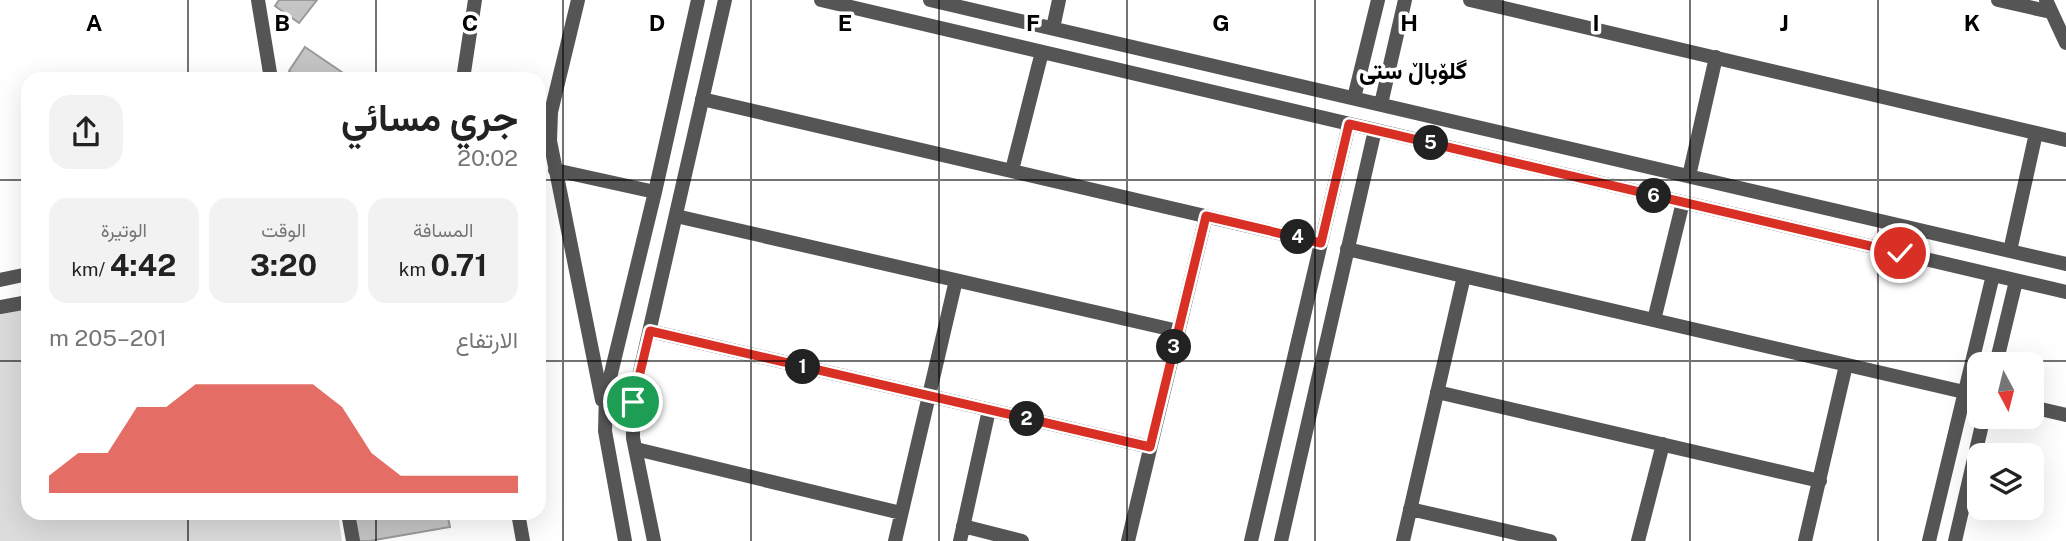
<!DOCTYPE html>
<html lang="ar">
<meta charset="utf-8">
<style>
:root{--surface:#fff;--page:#f2f2f2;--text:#222;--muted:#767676;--accent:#d93025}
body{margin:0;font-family:"Public Sans",Vazirmatn,sans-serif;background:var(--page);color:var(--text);direction:rtl;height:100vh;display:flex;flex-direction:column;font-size:26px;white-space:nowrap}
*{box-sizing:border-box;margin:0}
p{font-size:23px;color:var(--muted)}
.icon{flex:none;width:38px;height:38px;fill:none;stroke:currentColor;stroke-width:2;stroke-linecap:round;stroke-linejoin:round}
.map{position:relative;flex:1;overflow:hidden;direction:ltr}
.drawer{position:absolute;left:21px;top:72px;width:525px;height:448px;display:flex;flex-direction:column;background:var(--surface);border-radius:21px;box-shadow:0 7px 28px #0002;direction:rtl}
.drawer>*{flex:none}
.needle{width:46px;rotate:173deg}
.controls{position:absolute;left:1967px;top:352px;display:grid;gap:14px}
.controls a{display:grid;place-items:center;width:77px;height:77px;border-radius:14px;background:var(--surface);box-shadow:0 7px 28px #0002;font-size:35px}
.pin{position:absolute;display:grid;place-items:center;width:60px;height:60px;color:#fff;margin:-30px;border:4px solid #fff;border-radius:50%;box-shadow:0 2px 7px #0007}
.km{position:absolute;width:35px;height:35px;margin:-18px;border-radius:50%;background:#222;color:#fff;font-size:19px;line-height:35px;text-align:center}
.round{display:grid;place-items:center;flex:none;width:74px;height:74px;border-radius:21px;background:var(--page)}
.head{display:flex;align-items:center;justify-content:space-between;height:119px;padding:0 28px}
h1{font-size:38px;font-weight:700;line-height:52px}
.stats{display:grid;grid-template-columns:repeat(3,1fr);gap:10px;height:119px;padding:7px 28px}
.stats div{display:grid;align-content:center;border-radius:18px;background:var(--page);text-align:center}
.stats b{font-size:30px;font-weight:700}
.stats small{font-size:19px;font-weight:400}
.stats p{font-size:19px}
.chart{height:196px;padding:14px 28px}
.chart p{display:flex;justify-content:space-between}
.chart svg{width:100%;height:126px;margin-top:7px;fill:var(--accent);opacity:.7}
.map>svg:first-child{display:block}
</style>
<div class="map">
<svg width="2066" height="541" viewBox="0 0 2066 541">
<rect width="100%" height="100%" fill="#fff"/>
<path fill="#dcdcdc" d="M 28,302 L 28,513 L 338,513 L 342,541 L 0,541 L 0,307 Z"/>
<path fill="#c4c4c4" stroke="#999" stroke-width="2" d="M 279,0 L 317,0 L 299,23 L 275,6 Z
M 305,47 L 352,79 L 301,79 L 289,71 Z
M 347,513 L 447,513 L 450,527 L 369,541 L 351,541 Z"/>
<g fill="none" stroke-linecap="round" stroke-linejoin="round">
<path stroke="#555" stroke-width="14" d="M 258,0 L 271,79
M 578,0 L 551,112 L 550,141 L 602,400
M 821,0 L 2066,292
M 930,0 L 2066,264
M 1470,0 L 2066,140
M 1998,0 L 2051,12
M 2046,0 L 2066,43
M 1053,28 L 1059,0
M 1354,98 L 1378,0
M 702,99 L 1321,243
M 1381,104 L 1405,0
M 555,170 L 655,192
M 1012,170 L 1042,52
M 1689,176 L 1716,57
M 676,216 L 1178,331
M 1347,249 L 1964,392
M 2010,251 L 2036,133
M 0,280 L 28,274
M 0,307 L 28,302
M 1654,320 L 1683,202
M 650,331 L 1150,447
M 1996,364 L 2016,281
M 1437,392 L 1820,481
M 2032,407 L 2066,415
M 636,449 L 901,513
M 1410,509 L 1550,541
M 348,513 L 353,541
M 963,526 L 1022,541
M 625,541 L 605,431 L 606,394 L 655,192 L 698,0
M 654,541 L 633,438 L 633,402 L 725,0
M 895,541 L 956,280
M 960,541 L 989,410
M 1128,541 L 1206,216
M 1251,541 L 1349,124
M 1281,541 L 1375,130
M 1403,541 L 1464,276
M 1638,541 L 1663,444
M 1805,541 L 1846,365
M 1929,541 L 1993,275
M 1955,541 L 1984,416"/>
<path stroke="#555" stroke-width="14" d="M 463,79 L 475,0
M 518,513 L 523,541"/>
</g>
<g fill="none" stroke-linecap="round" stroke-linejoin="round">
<g stroke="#fff" stroke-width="14">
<path id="route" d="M 633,402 L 650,331 L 1150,447 L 1206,216 L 1321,243 L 1349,124 L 1900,253"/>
</g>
<use href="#route" stroke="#d93025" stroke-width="9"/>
</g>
<path fill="none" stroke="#000" stroke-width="2" stroke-opacity="0.55" d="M 188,0 L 188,79M 376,0 L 376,79M 563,0 L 563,541M 751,0 L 751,541M 939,0 L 939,541M 1127,0 L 1127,541M 1315,0 L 1315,541M 1503,0 L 1503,541M 1690,0 L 1690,541M 1878,0 L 1878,541M 0,180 L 28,180M 539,180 L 2066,180M 0,361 L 28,361M 539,361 L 2066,361M 188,513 L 188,541M 376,513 L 376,541"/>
<g text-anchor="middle" stroke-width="7" stroke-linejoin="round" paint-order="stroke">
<g font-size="24" font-weight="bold" fill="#000" stroke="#fff">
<text x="1413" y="79">گلۆباڵ ستی</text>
</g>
</g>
<g font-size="23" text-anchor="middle" font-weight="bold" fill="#000" stroke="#fff" stroke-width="7" stroke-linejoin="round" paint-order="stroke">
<text x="94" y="31">A</text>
<text x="282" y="31">B</text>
<text x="470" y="31">C</text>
<text x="657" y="31">D</text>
<text x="845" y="31">E</text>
<text x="1033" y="31">F</text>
<text x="1221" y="31">G</text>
<text x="1409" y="31">H</text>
<text x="1596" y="31">I</text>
<text x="1784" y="31">J</text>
<text x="1972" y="31">K</text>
</g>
</svg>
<div class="controls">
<a><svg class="needle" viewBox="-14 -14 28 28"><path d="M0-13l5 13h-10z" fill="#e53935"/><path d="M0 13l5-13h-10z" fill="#767676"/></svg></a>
<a><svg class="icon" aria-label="layers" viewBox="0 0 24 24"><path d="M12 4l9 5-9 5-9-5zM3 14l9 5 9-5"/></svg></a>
</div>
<div class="pin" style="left:633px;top:402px;background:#1e9e55"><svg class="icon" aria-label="arrive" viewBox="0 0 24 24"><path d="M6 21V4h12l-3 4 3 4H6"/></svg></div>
<div class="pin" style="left:1900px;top:253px;background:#d93025"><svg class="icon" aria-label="check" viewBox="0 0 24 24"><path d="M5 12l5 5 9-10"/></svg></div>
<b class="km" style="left:803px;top:367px">1</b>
<b class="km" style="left:1027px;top:419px">2</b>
<b class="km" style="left:1174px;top:347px">3</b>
<b class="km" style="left:1298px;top:237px">4</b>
<b class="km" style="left:1431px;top:143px">5</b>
<b class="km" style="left:1654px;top:196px">6</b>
<section class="drawer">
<div class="head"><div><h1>جري مسائي</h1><p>20:02</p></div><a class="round"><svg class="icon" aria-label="share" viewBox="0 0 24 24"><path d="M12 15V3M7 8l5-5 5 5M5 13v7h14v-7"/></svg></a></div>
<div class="stats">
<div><p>المسافة</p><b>0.71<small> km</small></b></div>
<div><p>الوقت</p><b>3:20</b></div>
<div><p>الوتيرة</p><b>4:42<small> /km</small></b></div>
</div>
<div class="chart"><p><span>الارتفاع</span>201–205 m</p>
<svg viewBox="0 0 160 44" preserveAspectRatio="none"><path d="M0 44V38L10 30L20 30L30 14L40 14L50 6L60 6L70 6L80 6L90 6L100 14L110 30L120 38L130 38L140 38L150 38L160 38V44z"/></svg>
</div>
</section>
</div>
